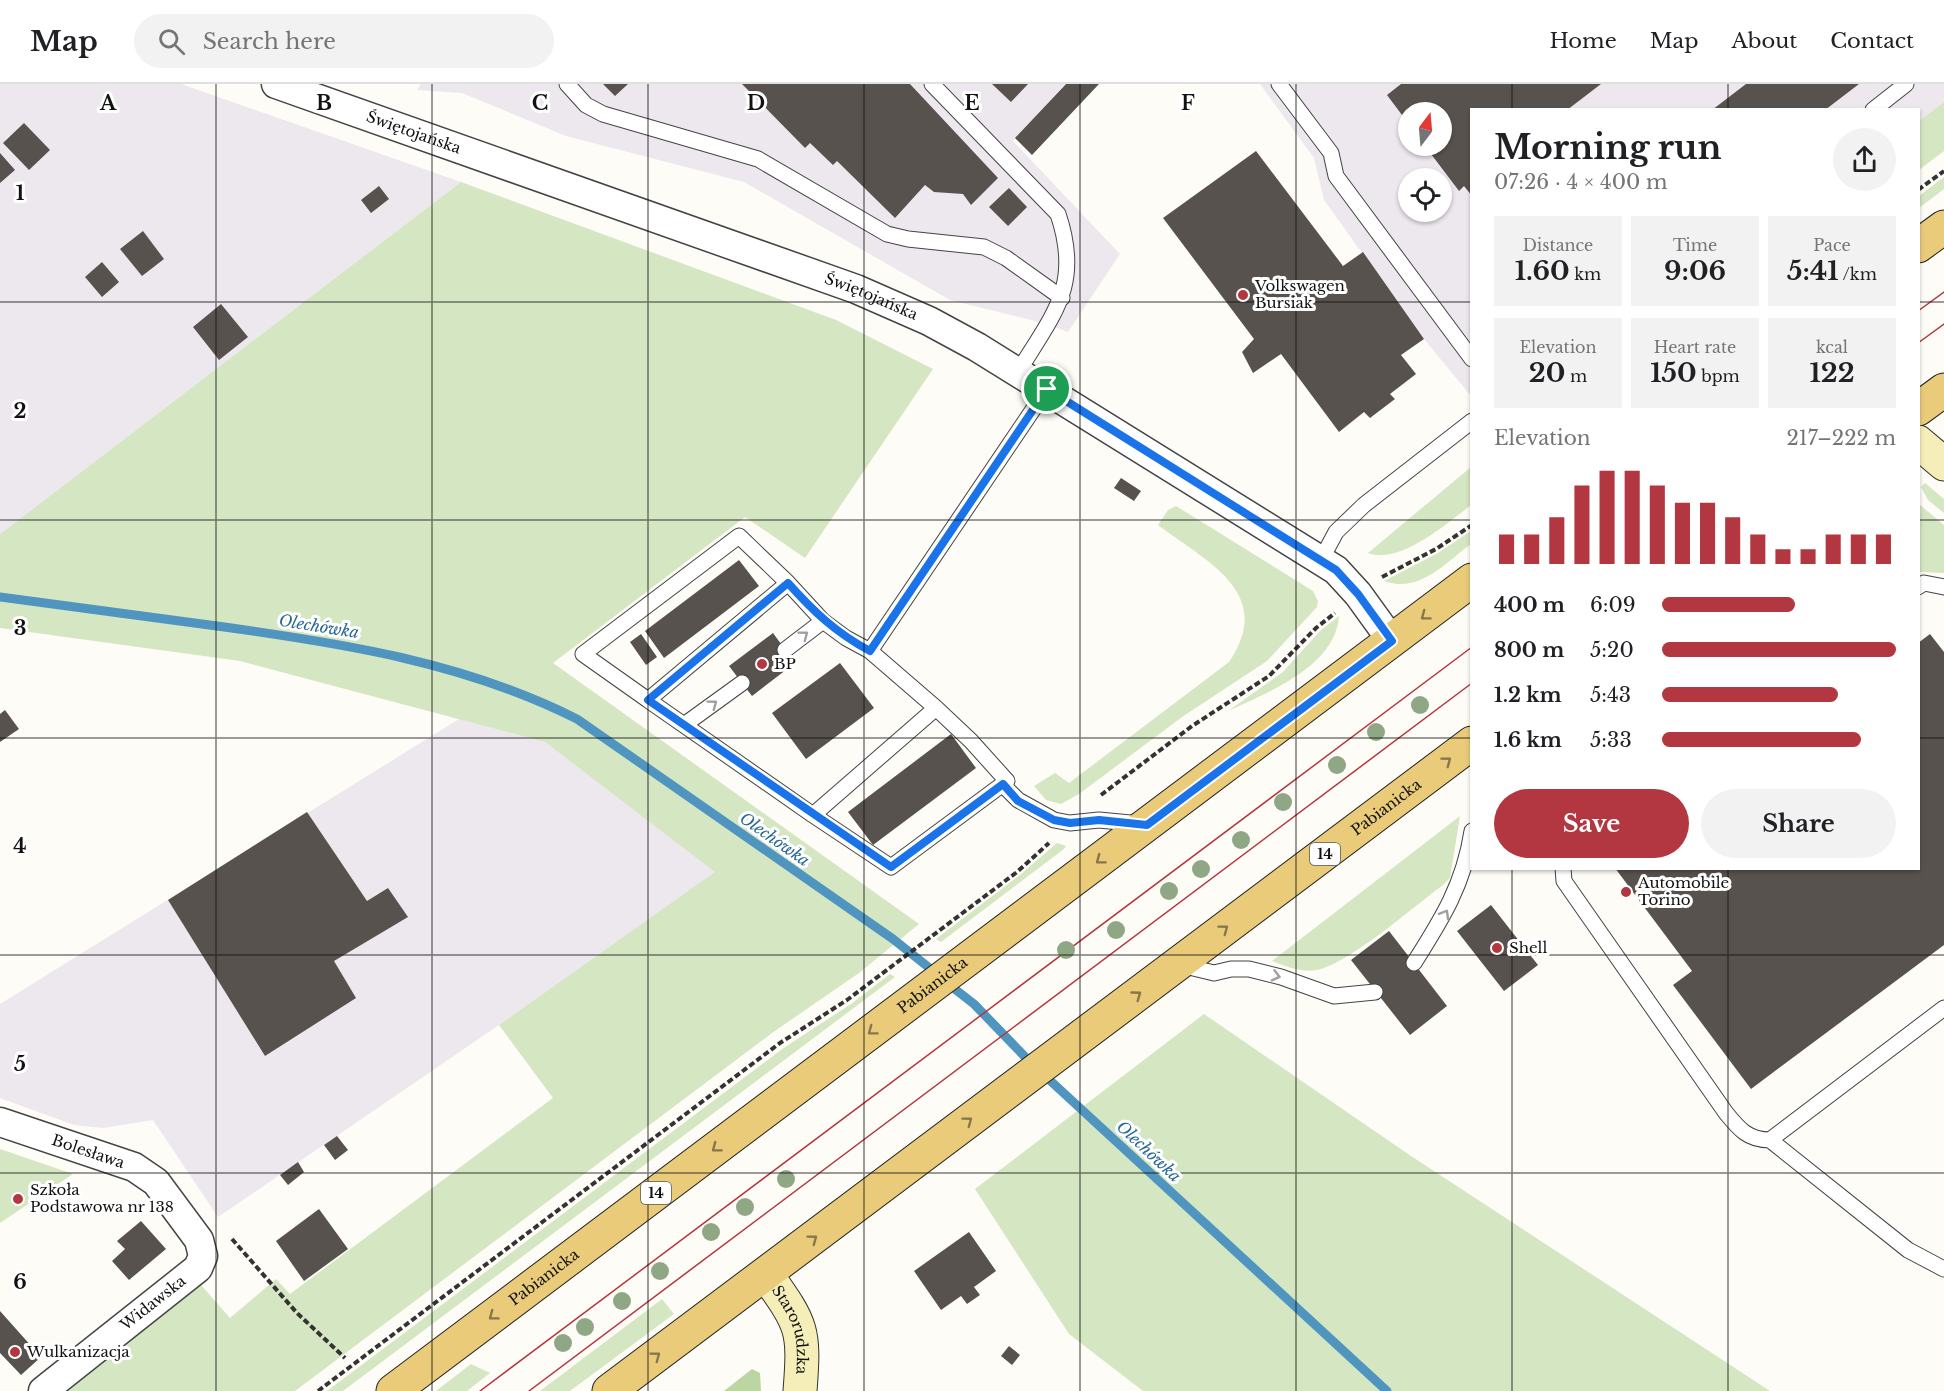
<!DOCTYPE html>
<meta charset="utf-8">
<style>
:root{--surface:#fff;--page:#f2f2f2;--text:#202124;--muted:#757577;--line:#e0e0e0;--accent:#b23740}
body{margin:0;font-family:"Libre Baskerville",serif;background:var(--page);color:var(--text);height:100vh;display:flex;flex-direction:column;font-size:22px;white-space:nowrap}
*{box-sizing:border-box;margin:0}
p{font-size:20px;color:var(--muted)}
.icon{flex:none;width:33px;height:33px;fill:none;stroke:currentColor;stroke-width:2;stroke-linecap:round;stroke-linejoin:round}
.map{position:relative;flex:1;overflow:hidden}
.panel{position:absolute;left:1470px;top:24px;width:450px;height:762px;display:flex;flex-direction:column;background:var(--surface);border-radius:0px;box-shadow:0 2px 4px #0004}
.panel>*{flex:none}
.needle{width:39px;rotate:16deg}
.controls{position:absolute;left:1398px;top:18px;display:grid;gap:12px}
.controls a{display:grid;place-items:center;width:54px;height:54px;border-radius:50%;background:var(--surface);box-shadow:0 2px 4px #0004;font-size:30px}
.pin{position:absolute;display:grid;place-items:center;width:51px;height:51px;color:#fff;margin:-26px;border:3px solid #fff;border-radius:50%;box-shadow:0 2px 6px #0007}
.round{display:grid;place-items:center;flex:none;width:63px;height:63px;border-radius:32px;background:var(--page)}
.headline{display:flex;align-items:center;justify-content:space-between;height:102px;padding:0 24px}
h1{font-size:33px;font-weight:800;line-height:45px}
.stats{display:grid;grid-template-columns:repeat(3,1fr);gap:9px;height:102px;padding:6px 24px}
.stats div{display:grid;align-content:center;border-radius:0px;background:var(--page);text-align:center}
.stats b{font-size:26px;font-weight:800}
.stats small{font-size:16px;font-weight:400}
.stats p{font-size:16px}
.chart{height:168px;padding:12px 24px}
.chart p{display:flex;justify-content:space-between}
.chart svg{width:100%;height:108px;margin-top:6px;stroke:var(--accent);stroke-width:6}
.cta{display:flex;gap:12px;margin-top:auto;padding:12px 24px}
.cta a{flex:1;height:69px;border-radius:36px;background:var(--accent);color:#fff;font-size:24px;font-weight:800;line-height:69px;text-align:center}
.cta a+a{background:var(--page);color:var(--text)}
ul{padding:0 24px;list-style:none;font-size:20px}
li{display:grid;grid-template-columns:96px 72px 1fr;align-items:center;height:45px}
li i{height:15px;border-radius:8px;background:var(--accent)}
header{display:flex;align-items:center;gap:36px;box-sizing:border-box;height:84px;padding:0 30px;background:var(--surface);border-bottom:2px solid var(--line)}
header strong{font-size:28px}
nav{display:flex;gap:33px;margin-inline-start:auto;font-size:21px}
.search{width:420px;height:54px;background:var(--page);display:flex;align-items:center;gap:15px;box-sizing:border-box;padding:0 21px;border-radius:33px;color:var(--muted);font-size:22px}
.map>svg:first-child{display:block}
</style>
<header>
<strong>Map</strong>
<div class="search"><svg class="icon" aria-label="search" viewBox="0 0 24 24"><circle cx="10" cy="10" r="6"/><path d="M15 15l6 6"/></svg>Search here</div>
<nav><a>Home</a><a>Map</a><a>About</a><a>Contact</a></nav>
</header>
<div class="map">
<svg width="1944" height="1307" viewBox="0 0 1944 1307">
<rect width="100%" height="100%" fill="#fefcf6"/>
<path fill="#ede7ee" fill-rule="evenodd" d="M 0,0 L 181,0 L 461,98 L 0,450 Z
M 421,0 L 1065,0 L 1013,57 L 1120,170 L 1068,248 L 1047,240 L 950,216 L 744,98 L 566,52 L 462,9 L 417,6 Z
M 1260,0 L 1944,0 L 1944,18 L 1919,37 L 1918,26 L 1472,26 L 1471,312 L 1424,255 L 1324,116 L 1314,74 ZM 1408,28 L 1442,28 L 1442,62 L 1408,62 ZM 1408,94 L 1442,94 L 1442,128 L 1408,128 Z
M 459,635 L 545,658 L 716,788 L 499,941 L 218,1133 L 153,1036 L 103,1044 L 74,1041 L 0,1014 L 0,920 Z"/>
<path fill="#d5e6c2" d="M 1944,18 L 1944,67 L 1919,86 L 1919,37 Z
M 1944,93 L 1944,105 L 1919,124 L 1919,112 Z
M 461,98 L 836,236 L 933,285 L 805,474 L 745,433 L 553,579 L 919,840 L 859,889 L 772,949 L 295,1307 L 65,1307 L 201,1201 L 230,1234 L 276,1195 L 290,1210 L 553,1014 L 499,941 L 715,788 L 545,658 L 240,577 L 0,544 L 0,450 Z
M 1471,383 L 1471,421 C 1446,440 1400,481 1368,469 Z
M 1925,399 L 1944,415 L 1944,429 L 1928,416 L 1921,403 Z
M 1919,420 L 1944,441 L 1944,489 L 1919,488 Z
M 1176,422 L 1313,507 L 1318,517 L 1317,523 L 1267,577 L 1182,633 L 1079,710 L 1061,720 L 1046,716 L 1034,702 L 1055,689 L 1069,699 L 1229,578 C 1276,509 1207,478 1158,441 L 1168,426 Z
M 1471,447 L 1471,460 C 1445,479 1419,510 1384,497 L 1438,469 Z
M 1339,532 C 1336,582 1267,609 1228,627 L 1283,588 L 1320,547 Z
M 1460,732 L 1450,794 L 1443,801 C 1413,823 1350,879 1317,886 C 1302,889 1285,882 1272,877 Z
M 1057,759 L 1066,762 L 1064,765 L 941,858 L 936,855 L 1020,791 Z
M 890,890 L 895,893 L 343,1307 L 327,1307 L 785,963 L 851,920 Z
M 1204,930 L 1411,1072 L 1770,1307 L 1143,1307 L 1069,1250 L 975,1105 Z
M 0,1065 L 73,1090 L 0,1139 Z
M 662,1215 L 674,1230 L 570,1307 L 540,1307 Z
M 471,1280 L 490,1289 L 467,1307 L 436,1307 Z"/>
<path fill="#bbd5a3" d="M 752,1285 L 760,1289 L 761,1307 L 724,1307 Z"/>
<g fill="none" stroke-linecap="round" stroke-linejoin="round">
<path stroke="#4f95bf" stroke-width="9" d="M 0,513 C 72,523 145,532 217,542 C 341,559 464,578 577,635 L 893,855 L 937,890
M 947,899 L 974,920 L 1032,980
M 1043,990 L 1387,1307"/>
</g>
<path fill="#58524e" d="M 603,0 L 628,0 L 615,12 Z
M 742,0 L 910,0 L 998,94 L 971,121 L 963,110 L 934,108 L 925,101 L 895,134 L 837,77 L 833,81 L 810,59 L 805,64 Z
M 992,0 L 1028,0 L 1011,18 Z
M 1066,0 L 1099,0 L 1032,71 L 1015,54 Z
M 1401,0 L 1601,0 L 1567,26 L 1472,26 L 1472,112 L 1464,102 L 1459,107 L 1425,62 L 1442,62 L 1442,28 L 1408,28 L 1408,39 L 1387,11 Z
M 1746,0 L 1859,0 L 1825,26 L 1712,26 Z
M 24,39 L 50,66 L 29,86 L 3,59 Z
M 1256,67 L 1343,182 L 1363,168 L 1424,255 L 1401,271 L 1416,290 L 1390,310 L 1395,315 L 1370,334 L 1364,328 L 1339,348 L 1281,270 L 1253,289 L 1242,268 L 1254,255 L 1163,134 Z
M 0,69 L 15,86 L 0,99 Z
M 379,102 L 389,115 L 371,129 L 361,116 Z
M 1009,104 L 1027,123 L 1008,142 L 989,123 Z
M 143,147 L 164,175 L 142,192 L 120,165 Z
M 102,178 L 119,198 L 102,213 L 85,193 Z
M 221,220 L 248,253 L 219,276 L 193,243 Z
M 1121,394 L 1141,407 L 1134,417 L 1114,404 Z
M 739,476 L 759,502 L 664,574 L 645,547 Z
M 773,549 L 795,579 L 752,612 L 729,582 Z
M 641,550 L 657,573 L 646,581 L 630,558 Z
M 1930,550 L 1944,568 L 1944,861 L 1751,1005 L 1673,901 L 1692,887 L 1615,784 L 1918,784 L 1918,559 Z
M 840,579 L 874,624 L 806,675 L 772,629 Z
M 5,626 L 19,645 L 0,658 L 0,630 Z
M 951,650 L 976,684 L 873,761 L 848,728 Z
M 307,728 L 367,817 L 388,804 L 408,833 L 334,877 L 356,914 L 265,972 L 168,816 Z
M 1491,821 L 1538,881 L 1504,907 L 1457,847 Z
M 1389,847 L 1447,922 L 1410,951 L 1351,876 Z
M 337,1052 L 348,1066 L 335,1076 L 324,1061 Z
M 298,1078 L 304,1088 L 288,1101 L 280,1091 Z
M 319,1125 L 348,1165 L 304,1197 L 276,1157 Z
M 141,1137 L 166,1165 L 129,1196 L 112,1177 L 125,1165 L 117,1157 Z
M 969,1148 L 996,1187 L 974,1203 L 980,1211 L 967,1220 L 961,1212 L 941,1226 L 914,1187 Z
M 0,1227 L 41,1273 L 21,1291 L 0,1269 Z
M 1009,1262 L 1020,1271 L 1012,1281 L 1001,1272 Z"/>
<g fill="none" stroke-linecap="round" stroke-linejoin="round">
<g stroke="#444" stroke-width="17">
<path id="lane" d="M 567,0 L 586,21 L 603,30 L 758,75 L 887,150 L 908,155 L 984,163 L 1006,174 L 1062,214
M 932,0 L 1058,130 C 1082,201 1054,229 1018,288
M 1279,0 L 1331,69 L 1336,92 L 1472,275
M 1873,26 L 1906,0
M 1321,476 L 1336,448 L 1364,421 L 1472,337
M 1918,503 L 1924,499 L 1944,503
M 785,566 L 823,537
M 870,567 L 1047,305
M 648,616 L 583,570 L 739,452 L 788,499 L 648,616 L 813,731 L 936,624 L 870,567 L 846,554 L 823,537 L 788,499
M 684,641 L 742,599
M 1003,701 L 1018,716 L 1054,736 L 1070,739 L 1099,736 L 1141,740
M 813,731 L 891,783 L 1007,697 L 971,657 L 936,624
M 1563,784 L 1564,797 L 1726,1029 C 1739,1045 1748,1056 1770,1056 L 1944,924
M 1414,879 C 1442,835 1464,800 1472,747
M 1181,881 L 1214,889 L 1231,885 L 1249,885 L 1281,893 L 1334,912 L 1375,908
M 1770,1056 L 1908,1166 L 1944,1185"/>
</g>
<g stroke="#444" stroke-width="31">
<g id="street">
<path id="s1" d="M 276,0 L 856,205 L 929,237 L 977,263 L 1336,486 L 1358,510 L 1392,557"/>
<path id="s2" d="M 0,1038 L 134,1083 L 156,1098 L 199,1156 L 203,1172 L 198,1184 L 43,1307"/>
</g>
</g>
<g stroke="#333" stroke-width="35">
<g id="secondary">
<path d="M 1918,358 L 1944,380"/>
<path id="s3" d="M 766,1190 C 802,1241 805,1244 800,1307"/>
</g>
</g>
<g stroke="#222" stroke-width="35">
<g id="primary">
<path d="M 1918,162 L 1944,143"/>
<path d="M 1918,325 L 1944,306"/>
<path id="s4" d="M 393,1307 L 1472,496"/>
<path id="s5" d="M 609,1307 L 1472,659"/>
</g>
</g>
<path stroke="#333" stroke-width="4" stroke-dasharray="6 3" stroke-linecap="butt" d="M 1918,106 L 1944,87
M 1382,493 L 1436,465 L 1472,441
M 1101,711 L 1192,642 L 1269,592 L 1316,544 L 1335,529
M 232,1155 L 297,1229 L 345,1274
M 318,1307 L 780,959 L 847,916 L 1017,788 L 1049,759"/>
<use href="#lane" stroke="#fff" stroke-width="15"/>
<use href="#street" stroke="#fff" stroke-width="28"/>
<use href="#secondary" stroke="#f6eeb8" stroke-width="33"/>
<use href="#primary" stroke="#e9cb7a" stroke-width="33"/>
<path stroke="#b23740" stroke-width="1.5" d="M 1918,227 L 1944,208
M 1918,259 L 1944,240
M 480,1307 L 1472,563
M 529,1307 L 1472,599"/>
</g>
<g fill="#8fa784">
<circle cx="1420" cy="621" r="9"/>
<circle cx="1376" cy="648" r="9"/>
<circle cx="1337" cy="681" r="9"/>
<circle cx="1283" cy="718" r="9"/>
<circle cx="1241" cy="756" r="9"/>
<circle cx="1201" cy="785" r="9"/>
<circle cx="1169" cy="807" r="9"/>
<circle cx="1116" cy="846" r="9"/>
<circle cx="1066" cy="866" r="9"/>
<circle cx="786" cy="1095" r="9"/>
<circle cx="745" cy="1123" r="9"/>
<circle cx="711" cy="1148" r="9"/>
<circle cx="660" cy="1187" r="9"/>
<circle cx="622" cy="1217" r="9"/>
<circle cx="585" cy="1243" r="9"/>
<circle cx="563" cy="1259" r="9"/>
</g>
<defs><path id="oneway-chevron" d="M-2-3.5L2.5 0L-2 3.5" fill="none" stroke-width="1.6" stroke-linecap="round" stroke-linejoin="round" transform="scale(1.5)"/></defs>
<g stroke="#88774b">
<use href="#oneway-chevron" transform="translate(1425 532) rotate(143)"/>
<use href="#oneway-chevron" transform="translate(1447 677) rotate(-37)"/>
<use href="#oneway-chevron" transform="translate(1100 776) rotate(143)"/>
<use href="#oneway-chevron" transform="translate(1224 845) rotate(-37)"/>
<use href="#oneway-chevron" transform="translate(1137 911) rotate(-36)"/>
<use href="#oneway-chevron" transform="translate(872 947) rotate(143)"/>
<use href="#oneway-chevron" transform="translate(968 1037) rotate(-37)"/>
<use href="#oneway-chevron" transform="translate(716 1064) rotate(143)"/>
<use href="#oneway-chevron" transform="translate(813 1155) rotate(-37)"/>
<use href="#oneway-chevron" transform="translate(493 1232) rotate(143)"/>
<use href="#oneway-chevron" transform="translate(656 1272) rotate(-37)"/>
</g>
<g stroke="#a0a0a0">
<use href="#oneway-chevron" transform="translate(804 551) rotate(-37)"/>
<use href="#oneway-chevron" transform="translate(713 620) rotate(-37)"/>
<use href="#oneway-chevron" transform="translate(1445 830) rotate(-60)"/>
<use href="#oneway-chevron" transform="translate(1276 892) rotate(15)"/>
</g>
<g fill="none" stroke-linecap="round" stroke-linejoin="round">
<g stroke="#fff" stroke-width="12">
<path id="route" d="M 1047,305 L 1336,486 L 1358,510 L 1392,557 L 1147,741 L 1099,736 L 1070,739 L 1054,736 L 1018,717 L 1003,700 L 891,783 L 648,616 L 788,499 C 813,527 836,549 870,567 Z"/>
</g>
<use href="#route" stroke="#1a73e8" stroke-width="8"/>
</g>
<path fill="none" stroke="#111" stroke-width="1.5" stroke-opacity="0.55" d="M 216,0 L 216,1307M 432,0 L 432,1307M 648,0 L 648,1307M 864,0 L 864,1307M 1080,0 L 1080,1307M 1296,0 L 1296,1307M 1512,0 L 1512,26M 1728,0 L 1728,26M 0,218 L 1472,218M 1918,218 L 1944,218M 0,436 L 1472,436M 1918,436 L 1944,436M 0,654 L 1472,654M 1918,654 L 1944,654M 1512,784 L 1512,1307M 1728,784 L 1728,1307M 0,871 L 1944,871M 0,1089 L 1944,1089"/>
<g fill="#b23740" stroke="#fff" stroke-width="2">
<circle cx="1243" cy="211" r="6"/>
<circle cx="762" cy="580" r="6"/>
<circle cx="1626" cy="808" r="6"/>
<circle cx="1497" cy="864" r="6"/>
<circle cx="18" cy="1115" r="6"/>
<circle cx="15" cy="1268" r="6"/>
</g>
<g text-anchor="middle" stroke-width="6" stroke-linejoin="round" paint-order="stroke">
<g fill="#fff" stroke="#585858" stroke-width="1.5">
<rect x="1310" y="759" width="30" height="22" rx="4.5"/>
<rect x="641" y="1098" width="30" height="22" rx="4.5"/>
</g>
<g font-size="14" font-weight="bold" fill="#111">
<text x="1325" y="775">14</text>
<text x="656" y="1114">14</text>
</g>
<g font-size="15" fill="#111" stroke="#fff">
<text dy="5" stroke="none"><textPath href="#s1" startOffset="146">Świętojańska</textPath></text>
<text dy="5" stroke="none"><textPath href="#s1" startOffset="632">Świętojańska</textPath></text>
<text dy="5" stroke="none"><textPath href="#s5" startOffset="972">Pabianicka</textPath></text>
<text dy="5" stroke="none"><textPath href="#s4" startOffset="675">Pabianicka</textPath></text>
<text dy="5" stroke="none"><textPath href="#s2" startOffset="93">Bolesława</textPath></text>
<text dy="5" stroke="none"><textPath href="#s4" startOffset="189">Pabianicka</textPath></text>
<text transform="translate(153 1219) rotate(-38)" y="5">Widawska</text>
<text dy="5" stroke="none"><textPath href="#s3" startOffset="63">Starorudzka</textPath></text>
</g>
<g font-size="15" fill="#111" stroke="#fff" text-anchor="start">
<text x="1255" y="207">Volkswagen<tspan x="1255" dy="17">Bursiak</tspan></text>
<text x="774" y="585">BP</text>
<text x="1638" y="804">Automobile<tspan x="1638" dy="17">Torino</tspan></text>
<text x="1509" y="869">Shell</text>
<text x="30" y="1111">Szkoła<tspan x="30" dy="17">Podstawowa nr 138</tspan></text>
<text x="27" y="1273">Wulkanizacja</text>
</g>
<g font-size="16" font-style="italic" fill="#276896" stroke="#fff">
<text transform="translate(319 542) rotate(9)" y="6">Olechówka</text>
<text transform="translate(775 755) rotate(35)" y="6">Olechówka</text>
<text transform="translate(1149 1067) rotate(43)" y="6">Olechówka</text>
</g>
</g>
<g font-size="20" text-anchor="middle" font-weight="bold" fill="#111" stroke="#fff" stroke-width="6" stroke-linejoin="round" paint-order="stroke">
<text x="108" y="26">A</text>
<text x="324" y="26">B</text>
<text x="540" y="26">C</text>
<text x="756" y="26">D</text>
<text x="972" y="26">E</text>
<text x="1188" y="26">F</text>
<text x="20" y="116">1</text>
<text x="20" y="334">2</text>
<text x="20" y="551">3</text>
<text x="20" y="769">4</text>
<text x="20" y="987">5</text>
<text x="20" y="1205">6</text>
</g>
</svg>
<div class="controls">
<a><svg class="needle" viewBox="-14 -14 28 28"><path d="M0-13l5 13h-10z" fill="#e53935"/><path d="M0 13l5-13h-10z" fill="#757577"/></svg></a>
<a><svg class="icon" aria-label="locate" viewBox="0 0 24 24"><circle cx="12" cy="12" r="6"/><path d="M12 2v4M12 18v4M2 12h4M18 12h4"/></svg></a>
</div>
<div class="pin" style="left:1047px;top:305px;background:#1e9e55"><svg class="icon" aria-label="arrive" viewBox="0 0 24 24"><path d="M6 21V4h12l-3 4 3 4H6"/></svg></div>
<section class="panel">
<div class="headline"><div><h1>Morning run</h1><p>07:26 · 4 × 400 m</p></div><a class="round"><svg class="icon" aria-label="share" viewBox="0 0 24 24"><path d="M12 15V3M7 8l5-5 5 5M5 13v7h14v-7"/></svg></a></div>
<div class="stats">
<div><p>Distance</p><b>1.60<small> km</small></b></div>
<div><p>Time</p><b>9:06</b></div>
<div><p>Pace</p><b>5:41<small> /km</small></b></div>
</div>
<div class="stats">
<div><p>Elevation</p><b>20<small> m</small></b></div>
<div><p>Heart rate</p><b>150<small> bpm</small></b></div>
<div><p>kcal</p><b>122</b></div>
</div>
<div class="chart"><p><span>Elevation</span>217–222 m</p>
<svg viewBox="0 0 160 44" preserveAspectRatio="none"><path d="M5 44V32M15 44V32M25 44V25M35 44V12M45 44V6M55 44V6M65 44V12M75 44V19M85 44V19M95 44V25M105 44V32M115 44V38M125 44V38M135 44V32M145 44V32M155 44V32"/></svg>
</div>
<ul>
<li><b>400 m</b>6:09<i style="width:57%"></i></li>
<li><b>800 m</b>5:20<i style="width:100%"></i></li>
<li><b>1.2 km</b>5:43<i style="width:75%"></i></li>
<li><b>1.6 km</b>5:33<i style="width:85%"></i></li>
</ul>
<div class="cta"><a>Save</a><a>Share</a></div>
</section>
</div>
